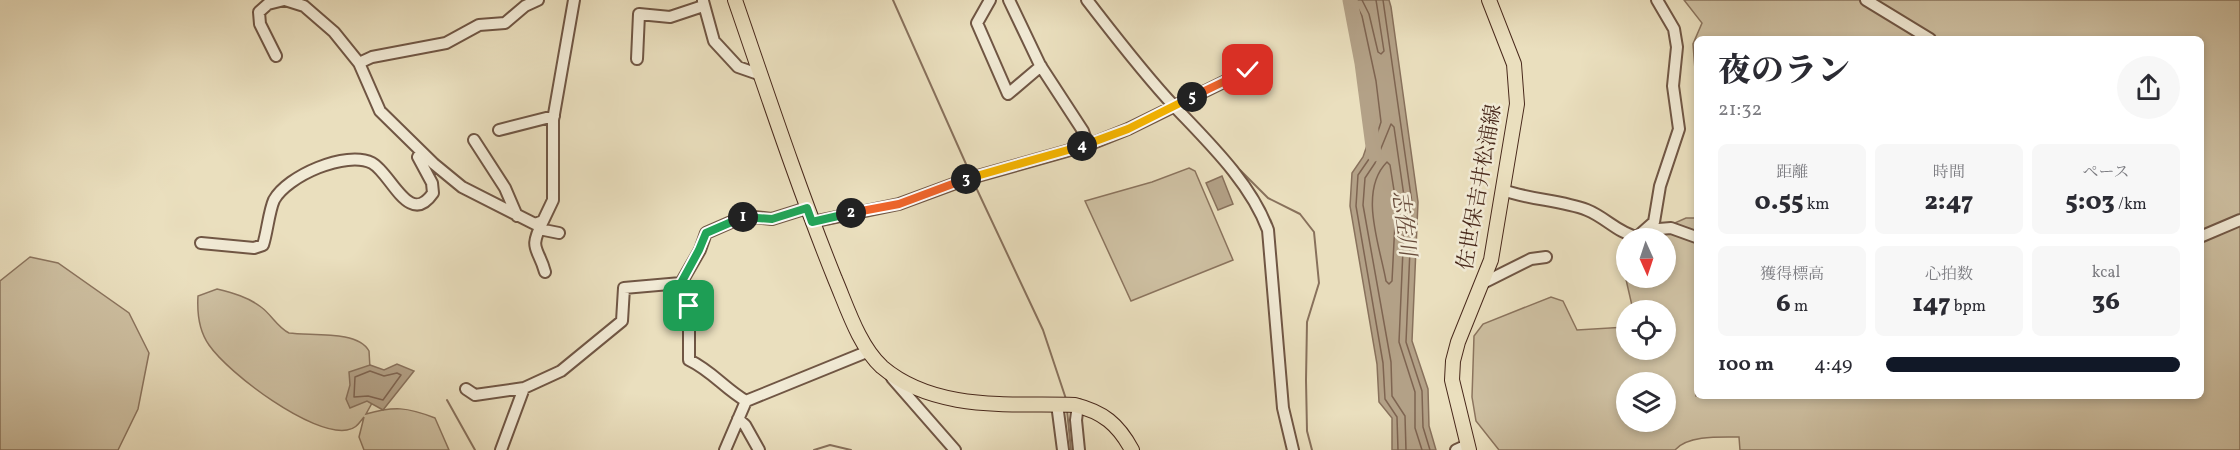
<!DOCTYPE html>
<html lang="ja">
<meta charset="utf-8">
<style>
:root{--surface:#fff;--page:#f7f7f7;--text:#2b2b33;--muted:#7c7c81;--accent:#111827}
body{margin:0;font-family:Vollkorn,"Noto Serif JP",serif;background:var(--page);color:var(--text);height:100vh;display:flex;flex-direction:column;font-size:22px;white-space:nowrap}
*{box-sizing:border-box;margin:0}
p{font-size:20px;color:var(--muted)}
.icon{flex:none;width:33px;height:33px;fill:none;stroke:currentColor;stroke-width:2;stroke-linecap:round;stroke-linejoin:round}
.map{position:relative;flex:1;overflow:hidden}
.details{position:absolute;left:1694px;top:36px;width:510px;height:363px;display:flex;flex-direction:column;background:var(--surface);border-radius:9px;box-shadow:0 3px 9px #0003}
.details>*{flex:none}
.needle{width:39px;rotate:177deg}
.tools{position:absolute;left:1616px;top:228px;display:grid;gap:12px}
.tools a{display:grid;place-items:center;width:60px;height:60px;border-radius:50%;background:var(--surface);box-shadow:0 3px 9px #0003;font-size:30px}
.pin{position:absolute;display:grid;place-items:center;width:51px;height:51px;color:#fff;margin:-26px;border-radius:12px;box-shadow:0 3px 9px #0006}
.km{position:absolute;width:30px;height:30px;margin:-15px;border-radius:50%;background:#222;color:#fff;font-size:16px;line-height:30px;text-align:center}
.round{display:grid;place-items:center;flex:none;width:63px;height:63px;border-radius:32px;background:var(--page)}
.overview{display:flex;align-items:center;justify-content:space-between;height:102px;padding:0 24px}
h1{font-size:33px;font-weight:800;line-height:45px}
.figures{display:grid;grid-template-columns:repeat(3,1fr);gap:9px;height:102px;padding:6px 24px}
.figures div{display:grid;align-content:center;border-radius:9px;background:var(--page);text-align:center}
.figures b{font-size:26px;font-weight:800}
.figures small{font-size:16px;font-weight:400}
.figures p{font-size:16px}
ul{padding:0 24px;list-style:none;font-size:20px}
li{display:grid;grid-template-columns:96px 72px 1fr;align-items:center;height:45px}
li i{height:15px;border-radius:8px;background:var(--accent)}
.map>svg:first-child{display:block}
</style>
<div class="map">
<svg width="2240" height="450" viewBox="0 0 2240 450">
<rect width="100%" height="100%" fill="#eadfbe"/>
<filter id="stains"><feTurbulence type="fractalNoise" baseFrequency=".00333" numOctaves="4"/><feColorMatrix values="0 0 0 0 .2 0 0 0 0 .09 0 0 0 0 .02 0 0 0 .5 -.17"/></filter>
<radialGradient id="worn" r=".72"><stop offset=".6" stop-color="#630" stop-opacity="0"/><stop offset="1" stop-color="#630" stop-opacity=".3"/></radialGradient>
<path fill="#cec0a2" stroke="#8b745e" stroke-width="1.5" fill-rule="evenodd" d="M 1684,0 L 2240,0 L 2240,450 L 1740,450 L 1739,437 C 1721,437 1688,435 1675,450 L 1499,450 L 1476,421 L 1472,397 L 1474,336 L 1483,324 L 1551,297 L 1563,301 L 1577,330 L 1626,327 L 1626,350 L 1665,350 L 1665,310 L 1633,310 L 1619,249 L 1626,246 L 1626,278 L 1665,278 L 1665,238 L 1641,238 L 1686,218 L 1696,218 L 1696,396 L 2200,396 L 2200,39 L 1696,39 L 1696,83 L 1693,44 L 1702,23 ZM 1626,382 L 1665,382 L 1665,422 L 1626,422 Z
M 1189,168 L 1195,171 L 1233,260 L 1131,301 L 1085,201 L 1152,182 Z
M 30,257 L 58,263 L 129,313 L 149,353 L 138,409 L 118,450 L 0,450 L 0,281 Z
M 217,289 C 233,293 248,297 261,307 C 272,315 277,327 289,333 C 311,336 358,330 369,351 L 372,403 L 366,414 C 394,406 407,407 435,418 L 449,450 L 364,450 L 359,437 L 364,417 C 359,423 356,429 347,430 C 312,436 229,374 209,345 C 199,331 197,313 198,296 Z"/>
<path fill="#b3a187" stroke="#88715c" stroke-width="1.5" d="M 1347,0 L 1389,0 L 1391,7 L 1418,202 L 1412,341 L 1428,389 L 1429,426 L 1436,450 L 1392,450 L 1392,418 L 1379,402 L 1377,364 L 1350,206 L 1352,173 L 1363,157 L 1375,122 L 1370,82 L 1356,17 Z
M 1222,176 L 1233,204 L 1218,210 L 1206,183 Z
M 370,365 L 384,370 L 397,364 L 414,371 L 383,410 L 367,401 L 350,408 L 346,399 L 350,385 L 349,372 Z"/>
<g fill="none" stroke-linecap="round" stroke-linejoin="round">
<path stroke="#7e6451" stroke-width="1.5" d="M 1354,0 L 1362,16 L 1376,81 L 1381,122 L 1369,159 L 1358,175 L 1356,206 L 1383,363 L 1385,399 L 1397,417 L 1398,450
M 1362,0 L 1369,14 L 1378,52 L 1381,54 L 1384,51 L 1376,0
M 1383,0 L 1412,203 L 1406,342 L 1422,391 L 1423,427 L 1430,450
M 1387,162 L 1390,165 L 1396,203 L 1392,281 L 1389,284 L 1386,281 C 1380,246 1358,191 1387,162 Z
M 370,371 L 384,376 L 397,373 L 401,375 L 383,400 L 368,396 L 354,397 L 355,377 Z
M 1406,450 L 1405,416 L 1392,396 L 1391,362 L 1363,205 L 1365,178 L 1375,163 L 1391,124 L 1394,127 L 1405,203 L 1399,342 L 1415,392 L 1415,428 L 1422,450"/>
<path stroke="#88715c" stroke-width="2" d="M 893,0 L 970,173
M 1240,170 L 1268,198 L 1300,214 L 1314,232 L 1319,283 L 1307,322 L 1306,380 L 1307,431 L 1312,450
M 973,181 L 1043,330 L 1066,399
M 447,400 L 475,450
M 1067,410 L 1071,450
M 814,450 L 830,445 L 851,450"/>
<path stroke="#b3a187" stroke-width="15" d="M 1350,0 L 1362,63 L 1374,154"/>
<g stroke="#705644" stroke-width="14">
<path id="minor" d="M 285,0 L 304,6 L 334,32 L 359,63 L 380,111 L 434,164 L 462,187 L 535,224 L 543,221 L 553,200 L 553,120 L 574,0
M 990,0 L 977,23 L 1008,94 L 1041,66
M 1009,0 L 1040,65 L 1083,131 L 1088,145
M 1087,0 C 1115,36 1143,73 1174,106 C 1209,143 1250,182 1268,230 L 1283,408 L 1293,450
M 1866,0 L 1930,39
M 703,1 L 714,41 L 738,67 L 761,75
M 276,56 L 260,24 L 259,12 L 268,4 L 284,0
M 637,59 L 639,14 L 670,17 L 703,6
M 359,63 L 372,57 L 446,43 L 479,25 L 505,23 L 525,6 L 538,0
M 499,130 L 554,116
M 474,140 L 505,188 L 517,216
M 1503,190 C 1530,200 1561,200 1587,210 C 1605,217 1618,233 1637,237 L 1654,222 L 1660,186 L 1679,129 L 1673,86 L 1677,47 L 1674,29 L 1657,0
M 807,208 L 772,219 L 745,216 L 706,233 L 700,250 L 681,283 L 689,306 L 689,360 C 712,371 724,388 746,401 L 869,351
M 543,221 C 528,251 538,246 545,272
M 812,222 L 899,204 L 967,179 L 1088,145 L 1128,129 L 1248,70
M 539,229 L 559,233
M 1647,230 L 1671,228 L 1696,237
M 2200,237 L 2240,220
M 201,243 L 254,248 L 263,245 C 267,233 269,211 274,200 C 287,176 346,150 372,163 C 391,173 409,228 433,193 L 432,183 L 418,157 L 421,152
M 1483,283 L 1531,259 L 1546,257
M 892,378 L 955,450
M 466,389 L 475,395 L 524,388
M 1057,404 L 1063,450
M 1078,405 L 1076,420 L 1079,450
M 738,419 L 745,425 L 759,450
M 501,450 L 524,388 L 561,371 L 622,321 L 624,288 L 681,283
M 725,450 L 746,401
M 1456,450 L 1467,445"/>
</g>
<g stroke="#48281b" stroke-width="16">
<path id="major" d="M 735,0 C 767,93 798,187 835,279 C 847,307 859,346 882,367 C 935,412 1010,403 1075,405 C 1103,412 1118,424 1132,450
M 1469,450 L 1452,380 L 1453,361 L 1458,342 L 1491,260 L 1517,104 L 1514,64 L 1489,0"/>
</g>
<use href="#minor" stroke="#f1ead5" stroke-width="10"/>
<use href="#major" stroke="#eadfbe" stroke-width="14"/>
</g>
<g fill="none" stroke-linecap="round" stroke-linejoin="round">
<g stroke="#fff" stroke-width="12">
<path id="split-1" d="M 689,306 L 681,283 L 699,250 L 706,233 L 743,217"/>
</g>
<g stroke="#fff" stroke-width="12">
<path id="split-2" d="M 743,217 L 772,219 L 807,208 L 812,222 L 851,213"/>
</g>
<g stroke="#fff" stroke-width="12">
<path id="split-3" d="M 851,213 L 899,204 L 966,179"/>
</g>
<g stroke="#fff" stroke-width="12">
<path id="split-4" d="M 966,179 L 1082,146"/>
</g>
<g stroke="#fff" stroke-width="12">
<path id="split-5" d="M 1082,146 L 1128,129 L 1192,97"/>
</g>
<g stroke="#fff" stroke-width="12">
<path id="split-6" d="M 1192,97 L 1248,70"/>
</g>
<use href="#split-1" stroke="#22a559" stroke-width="8"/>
<use href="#split-2" stroke="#22a559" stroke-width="8"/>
<use href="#split-3" stroke="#f0652b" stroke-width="8"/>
<use href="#split-4" stroke="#f5b400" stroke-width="8"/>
<use href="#split-5" stroke="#f5b400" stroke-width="8"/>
<use href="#split-6" stroke="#f0652b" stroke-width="8"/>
</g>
<g text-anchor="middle" stroke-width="5" stroke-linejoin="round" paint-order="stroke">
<g font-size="21" fill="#48281b" stroke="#f1ead5">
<text transform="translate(1479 187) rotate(-80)" y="7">佐世保吉井松浦線</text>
</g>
<g font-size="22" font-style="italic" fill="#684c3b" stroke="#f1ead5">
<text transform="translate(1405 223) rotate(83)" y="8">志佐川</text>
</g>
</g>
<rect width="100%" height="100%" filter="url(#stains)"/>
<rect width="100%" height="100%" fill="url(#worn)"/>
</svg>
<div class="tools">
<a><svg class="needle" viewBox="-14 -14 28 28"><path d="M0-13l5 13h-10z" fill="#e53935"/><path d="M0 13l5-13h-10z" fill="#7c7c81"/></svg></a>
<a><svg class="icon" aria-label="locate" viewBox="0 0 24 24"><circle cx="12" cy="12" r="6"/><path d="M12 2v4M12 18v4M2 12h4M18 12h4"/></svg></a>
<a><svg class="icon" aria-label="layers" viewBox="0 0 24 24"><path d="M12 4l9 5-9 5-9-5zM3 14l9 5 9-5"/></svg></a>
</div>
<div class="pin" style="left:689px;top:306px;background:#1e9e55"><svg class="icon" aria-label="arrive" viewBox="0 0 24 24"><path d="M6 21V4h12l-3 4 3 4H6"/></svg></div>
<div class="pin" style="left:1248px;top:70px;background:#d93025"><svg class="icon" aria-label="check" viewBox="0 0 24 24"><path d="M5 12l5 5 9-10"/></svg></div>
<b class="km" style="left:743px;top:217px">1</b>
<b class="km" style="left:851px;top:213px">2</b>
<b class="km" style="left:966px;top:179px">3</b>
<b class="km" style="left:1082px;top:146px">4</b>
<b class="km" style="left:1192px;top:97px">5</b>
<section class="details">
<div class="overview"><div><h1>夜のラン</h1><p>21:32</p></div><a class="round"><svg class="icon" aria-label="share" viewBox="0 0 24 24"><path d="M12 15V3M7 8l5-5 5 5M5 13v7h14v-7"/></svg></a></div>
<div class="figures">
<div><p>距離</p><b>0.55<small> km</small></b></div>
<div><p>時間</p><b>2:47</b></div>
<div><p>ペース</p><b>5:03<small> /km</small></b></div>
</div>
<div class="figures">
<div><p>獲得標高</p><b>6<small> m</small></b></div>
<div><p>心拍数</p><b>147<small> bpm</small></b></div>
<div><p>kcal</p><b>36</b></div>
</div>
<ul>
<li><b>100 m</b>4:49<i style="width:100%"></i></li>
</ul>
</section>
</div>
